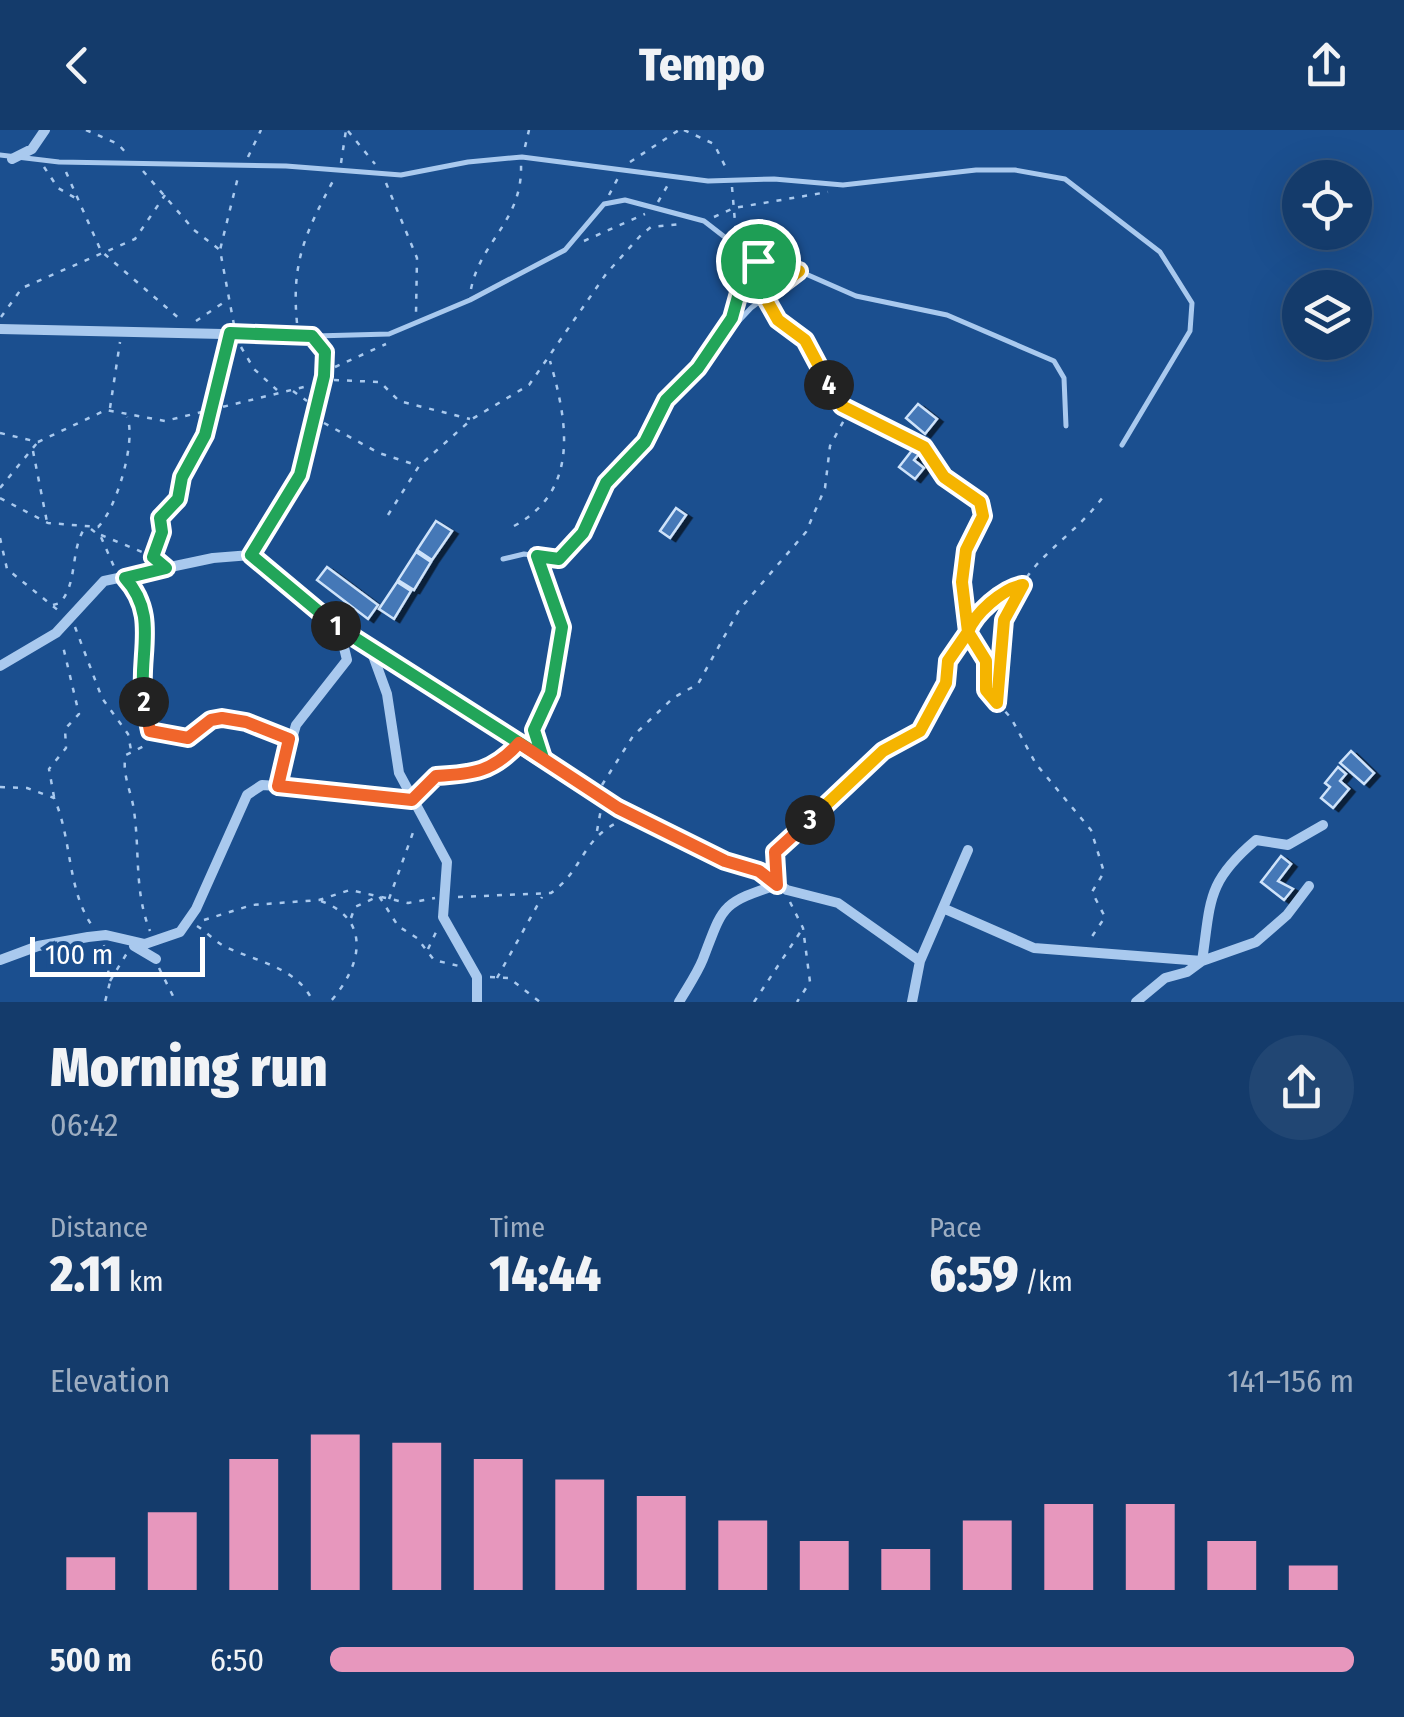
<!DOCTYPE html>
<meta charset="utf-8">
<style>
:root{--surface:#143b6b;--page:#214673;--text:#f1f3f6;--muted:#9dadc1;--line:#33557e;--accent:#e797bd}
body{margin:0;font-family:"Fira Sans Condensed",sans-serif;background:var(--page);color:var(--text);height:100vh;display:flex;flex-direction:column;font-size:38px;white-space:nowrap}
*{box-sizing:border-box;margin:0}
p{font-size:32px;color:var(--muted)}
.icon{flex:none;width:55px;height:55px;fill:none;stroke:currentColor;stroke-width:2;stroke-linecap:round;stroke-linejoin:round}
.map{position:relative;height:872px;overflow:hidden}
.panel{display:flex;flex-direction:column;background:var(--surface);flex:1}
.panel>*{flex:none}
.controls{position:absolute;left:1282px;top:30px;display:grid;gap:20px}
.controls a{display:grid;place-items:center;width:90px;height:90px;border-radius:50%;background:var(--surface);box-shadow:0 10px 40px #0002,0 0 0 2px var(--line);font-size:50px}
.scale{position:absolute;left:30px;bottom:25px;width:175px;box-sizing:border-box;padding-left:10px;border:5px solid #fff;border-top:0;font-size:28px;line-height:35px;white-space:nowrap;color:#fff;-webkit-text-stroke:8px #1b4f8f;paint-order:stroke}
.pin{position:absolute;display:grid;place-items:center;width:85px;height:85px;color:#fff;margin:-42px;border:5px solid #fff;border-radius:50%;box-shadow:0 2px 10px #0007}
.km{position:absolute;width:50px;height:50px;margin:-25px;border-radius:50%;background:#222;color:#fff;font-size:28px;line-height:50px;text-align:center}
.round{display:grid;place-items:center;flex:none;width:105px;height:105px;border-radius:52px;background:var(--page)}
.overview{display:flex;align-items:center;justify-content:space-between;height:170px;padding:0 50px}
h1{font-size:55px;font-weight:800;line-height:75px}
.stats{display:grid;grid-template-columns:repeat(3,1fr);gap:15px;height:170px;padding:10px 50px}
.stats div{display:grid;align-content:center}
.stats b{font-size:50px;font-weight:800}
.stats small{font-size:28px;font-weight:400}
.stats p{font-size:28px}
.chart{height:280px;padding:20px 50px}
.chart p{display:flex;justify-content:space-between}
.chart svg{width:100%;height:180px;margin-top:10px;stroke:var(--accent);stroke-width:6}
ul{padding:0 50px;list-style:none;font-size:32px}
li{display:grid;grid-template-columns:160px 120px 1fr;align-items:center;height:75px}
li i{height:25px;border-radius:12px;background:var(--accent)}
header{display:flex;justify-content:space-between;align-items:center;height:130px;padding:0 50px;background:var(--surface);font-size:45px;font-weight:800}
.map>svg:first-child{display:block}
</style>
<header><svg class="icon" aria-label="back" viewBox="0 0 24 24"><path d="M15 5l-7 7 7 7"/></svg>Tempo<svg class="icon" aria-label="share" viewBox="0 0 24 24"><path d="M12 15V3M7 8l5-5 5 5M5 13v7h14v-7"/></svg></header>
<div class="map">
<svg width="1404" height="872" viewBox="0 0 1404 872">
<defs>
<filter id="shadow"><feDropShadow dx="5.5" dy="3" stdDeviation="0" flood-color="#0009"/></filter>
</defs>
<rect width="100%" height="100%" fill="#1b4f8f"/>
<path fill="#4478b7" stroke="#cfe3fa" stroke-width="2.5" filter="url(#shadow)" d="M 918,274 L 937,289 L 925,304 L 906,288 Z
M 913,319 L 919,324 L 914,330 L 924,338 L 915,349 L 899,337 Z
M 676,378 L 686,385 L 670,408 L 660,401 Z
M 436,391 L 452,401 L 432,430 L 417,420 Z
M 416,422 L 431,432 L 414,460 L 398,450 Z
M 327,437 L 378,475 L 368,489 L 317,450 Z
M 397,452 L 411,461 L 394,489 L 379,479 Z
M 1351,621 L 1374,643 L 1364,654 L 1340,633 Z
M 1338,637 L 1346,644 L 1340,651 L 1349,659 L 1333,678 L 1321,668 L 1330,657 L 1325,653 Z
M 1281,726 L 1291,734 L 1278,751 L 1293,759 L 1284,770 L 1261,752 Z"/>
<g fill="none" stroke-linecap="round" stroke-linejoin="round">
<path stroke="#a9c9ee" stroke-width="2.5" stroke-dasharray="5 8" stroke-linecap="butt" d="M 86,0 L 118,14 L 127,24
M 684,0 L 714,14 L 727,40
M 348,1 L 375,34
M 525,17 L 529,0
M 248,27 L 261,0
M 630,32 L 679,0
M 341,33 L 346,0
M 44,37 L 58,58 L 77,69
M 143,41 L 194,100 L 220,120
M 66,42 L 101,121 L 181,190
M 386,53 L 417,128 L 416,184
M 732,57 L 736,104
M 609,65 L 619,46
M 658,72 L 669,53
M 714,87 L 734,78 L 828,62
M 584,111 L 645,84
M 749,135 L 762,159
M 471,159 C 481,110 523,91 521,34
M 735,182 L 743,152 L 741,131
M 1,187 L 22,158 L 135,109 L 165,65
M 196,191 L 226,171
M 297,193 C 291,131 306,102 334,49
M 234,195 L 220,120 L 239,43
M 241,217 L 254,239 L 277,260
M 335,237 L 386,214
M 334,250 L 380,252 L 399,271 L 470,289
M 293,261 L 307,271
M 110,278 L 120,212
M 849,281 L 924,317 L 944,347 L 983,378 L 981,394 L 966,420 L 962,452 L 966,495 L 986,531 L 986,560 L 1011,588 L 1036,634 L 1091,700 L 1104,742 L 1092,762 L 1105,787 L 1089,811
M 324,293 L 379,323 L 416,335
M 0,303 L 38,312 L 106,280 L 165,291 L 308,256
M 33,321 L 47,392
M 0,358 L 37,313
M 0,368 L 48,393 L 98,397 C 116,380 137,310 127,287
M 388,385 L 419,336 L 472,289 L 529,255 L 606,144 L 641,105 L 651,97 L 682,94
M 514,396 C 581,360 567,290 550,231
M 91,399 L 101,407 L 115,439
M 101,405 L 154,427
M 0,408 L 7,439 L 59,481
M 153,427 L 162,402 L 161,385 L 175,374 L 182,347 L 205,305 L 224,213
M 131,455 L 148,489 L 142,555 L 150,601 L 144,616 L 126,625 C 121,643 132,663 134,681 C 140,722 134,761 150,801
M 53,475 L 60,473 C 78,452 70,423 84,399
M 75,497 L 102,568 L 128,604 L 131,620
M 997,572 C 1001,516 1002,467 1045,426 C 1066,405 1088,389 1105,364
M 151,601 L 194,607 C 231,573 241,591 281,606
M 534,609 L 551,563 L 562,497 L 540,436
M 602,655 L 633,606 L 673,568 L 698,554 L 739,480 L 806,402 L 825,358 L 830,316 L 849,281 C 825,265 823,231 805,210 C 793,196 778,193 770,175
M 0,657 L 27,658 L 54,668 C 72,708 67,758 91,794
M 420,662 L 437,646 L 481,642 L 512,621
M 54,667 L 49,639 L 66,618 L 65,599 L 79,584 L 62,512
M 597,701 L 601,679
M 775,739 L 775,722 L 782,714 L 883,621 L 915,607 L 946,553 L 948,531 L 963,513 L 971,492 L 1006,461 L 1023,455
M 458,767 L 551,763 C 584,740 581,708 621,691
M 389,769 L 415,697
M 321,771 C 372,790 362,836 330,872
M 790,772 L 803,798 L 810,852 L 797,872
M 351,788 L 355,777 L 379,766 L 398,796 L 417,808 L 434,830 L 459,836
M 204,790 L 252,775 L 319,770 L 350,760 L 408,773 L 435,768
M 197,796 C 205,801 214,810 222,815 C 252,831 298,836 313,872
M 104,815 L 110,852 L 105,872
M 428,819 L 437,800
M 159,838 L 176,872
M 490,847 L 509,848 L 540,872
M 497,848 L 542,767
M 110,851 L 127,823
M 754,872 L 803,798"/>
<path stroke="#a9c9ee" stroke-width="5" d="M 0,25 L 59,32 L 286,36 L 401,45 L 468,32 L 522,27 L 708,51 L 774,49 L 843,55 L 976,40 L 1015,40 L 1065,49 L 1160,122 L 1192,173 L 1190,201 L 1122,315
M 315,206 L 389,204 L 470,170 L 565,120 L 604,74 L 625,70 L 704,91 L 753,129 L 799,141 L 856,166 L 947,185 L 1054,231 L 1064,248 L 1066,296
M 503,429 L 524,424 L 559,429 L 575,415 L 607,353 L 638,322 L 674,260 L 751,178 L 799,141"/>
<path stroke="#a9c9ee" stroke-width="10" d="M 12,29 L 32,19 L 45,0
M 0,199 L 312,206 L 326,227 L 300,345 L 251,425 L 213,428 L 104,451 L 56,503 L 0,536
M 251,425 L 354,510 L 452,567 L 603,669 L 725,731 L 753,738 L 787,760 L 838,773 L 920,831
M 371,520 L 387,564 L 399,643 L 447,732 L 443,787 L 477,847 L 477,872
M 278,656 L 411,670
M 945,779 L 1034,818 L 1202,831 L 1256,812 L 1287,785 L 1309,756
M 134,816 L 156,829
M 0,830 L 38,816 L 88,807 L 106,805 L 145,814 L 180,802 L 196,779 L 247,665 L 262,655 L 278,656 L 296,595 L 347,530 L 340,501
M 679,872 C 687,858 697,844 703,829 C 723,777 720,773 777,755
M 912,872 L 920,831 L 968,720
M 1136,872 L 1165,848 L 1187,842 L 1202,831 C 1211,771 1206,752 1256,710 L 1288,715 L 1323,695"/>
</g>
<g fill="none" stroke-linecap="round" stroke-linejoin="round">
<g stroke="#fff" stroke-width="20">
<path id="split-1" d="M 336,496 L 543,628 L 534,600 L 551,563 L 562,497 L 537,426 L 559,429 L 583,403 L 606,353 L 645,312 L 666,270 L 698,238 L 732,188 L 742,152 L 740,123 L 758,131"/>
</g>
<g stroke="#fff" stroke-width="20">
<path id="split-2" d="M 144,572 C 137,526 160,486 125,448 L 166,438 L 153,427 L 162,402 L 160,388 L 178,369 L 182,347 L 205,305 L 230,203 L 312,206 L 325,222 L 324,246 L 300,345 L 251,425 L 336,496"/>
</g>
<g stroke="#fff" stroke-width="20">
<path id="split-3" d="M 144,572 L 150,601 L 188,608 L 211,590 L 222,588 L 246,592 L 289,609 L 278,656 L 412,670 L 436,646 C 473,644 493,642 519,613 L 618,678 L 725,731 L 759,741 L 777,755 L 775,722 L 810,690"/>
</g>
<g stroke="#fff" stroke-width="20">
<path id="split-4" d="M 810,690 L 883,621 L 920,601 L 946,553 L 948,531 L 968,502 L 986,531 L 986,560 L 997,573 L 1004,490 L 1023,455 C 1003,458 974,484 968,502 L 962,452 L 966,420 L 983,386 L 980,372 L 944,347 L 924,317 L 842,276 L 829,255"/>
</g>
<g stroke="#fff" stroke-width="20">
<path id="split-5" d="M 758,131 L 799,141 L 765,167 L 778,190 L 805,210 L 829,255"/>
</g>
<use href="#split-1" stroke="#22a559" stroke-width="12"/>
<use href="#split-2" stroke="#22a559" stroke-width="12"/>
<use href="#split-3" stroke="#f0652b" stroke-width="12"/>
<use href="#split-4" stroke="#f5b400" stroke-width="12"/>
<use href="#split-5" stroke="#f5b400" stroke-width="12"/>
</g>
</svg>
<div class="controls">
<a><svg class="icon" aria-label="locate" viewBox="0 0 24 24"><circle cx="12" cy="12" r="6"/><path d="M12 2v4M12 18v4M2 12h4M18 12h4"/></svg></a>
<a><svg class="icon" aria-label="layers" viewBox="0 0 24 24"><path d="M12 4l9 5-9 5-9-5zM3 14l9 5 9-5"/></svg></a>
</div>
<div class="scale">100 m</div>
<div class="pin" style="left:758px;top:131px;background:#1e9e55"><svg class="icon" aria-label="arrive" viewBox="0 0 24 24"><path d="M6 21V4h12l-3 4 3 4H6"/></svg></div>
<b class="km" style="left:336px;top:496px">1</b>
<b class="km" style="left:144px;top:572px">2</b>
<b class="km" style="left:810px;top:690px">3</b>
<b class="km" style="left:829px;top:255px">4</b>
</div>
<section class="panel">
<div class="overview"><div><h1>Morning run</h1><p>06:42</p></div><a class="round"><svg class="icon" aria-label="share" viewBox="0 0 24 24"><path d="M12 15V3M7 8l5-5 5 5M5 13v7h14v-7"/></svg></a></div>
<div class="stats">
<div><p>Distance</p><b>2.11<small> km</small></b></div>
<div><p>Time</p><b>14:44</b></div>
<div><p>Pace</p><b>6:59<small> /km</small></b></div>
</div>
<div class="chart"><p><span>Elevation</span>141–156 m</p>
<svg viewBox="0 0 160 44" preserveAspectRatio="none"><path d="M5 44V36M15 44V25M25 44V12M35 44V6M45 44V8M55 44V12M65 44V17M75 44V21M85 44V27M95 44V32M105 44V34M115 44V27M125 44V23M135 44V23M145 44V32M155 44V38"/></svg>
</div>
<ul>
<li><b>500 m</b>6:50<i style="width:100%"></i></li>
</ul>
</section>
